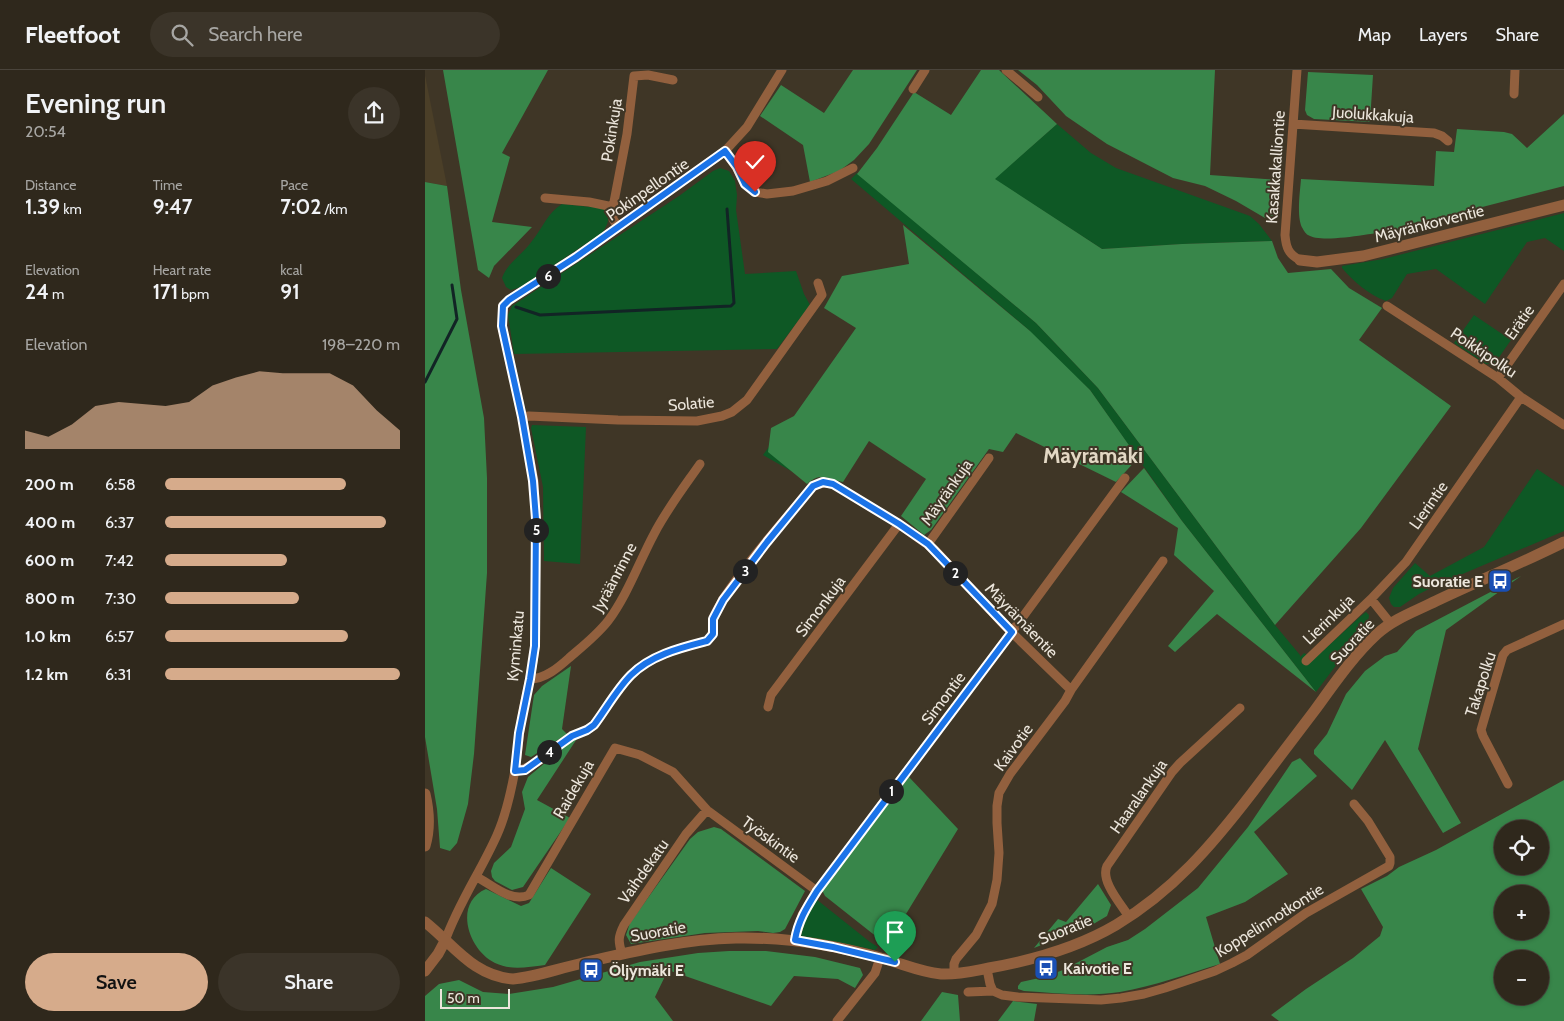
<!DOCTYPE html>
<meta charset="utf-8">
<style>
:root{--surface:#2f281c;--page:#3b3429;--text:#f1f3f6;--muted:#a7a6a3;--line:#4a443b;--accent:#d6ab8b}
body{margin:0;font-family:Cabin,sans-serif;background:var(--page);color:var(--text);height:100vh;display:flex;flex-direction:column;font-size:19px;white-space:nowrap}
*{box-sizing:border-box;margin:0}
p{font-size:16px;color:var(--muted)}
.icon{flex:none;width:28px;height:28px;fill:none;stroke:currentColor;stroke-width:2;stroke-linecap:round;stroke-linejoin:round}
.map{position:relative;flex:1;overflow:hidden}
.drawer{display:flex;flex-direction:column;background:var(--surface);width:425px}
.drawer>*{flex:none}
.buttons{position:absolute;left:1069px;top:750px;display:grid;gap:10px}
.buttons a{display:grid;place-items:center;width:55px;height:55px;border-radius:50%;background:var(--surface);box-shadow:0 1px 4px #0004,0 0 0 1px var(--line);font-size:25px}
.scale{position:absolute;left:15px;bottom:12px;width:70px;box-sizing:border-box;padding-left:5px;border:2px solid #ece6dc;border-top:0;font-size:14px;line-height:18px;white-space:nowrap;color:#ece6dc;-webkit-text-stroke:4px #3f3626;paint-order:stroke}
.pin{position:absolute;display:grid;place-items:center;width:42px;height:42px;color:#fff;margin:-51px -21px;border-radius:50% 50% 50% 0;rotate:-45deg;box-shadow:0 0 5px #0007}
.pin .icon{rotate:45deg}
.km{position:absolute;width:25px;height:25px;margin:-12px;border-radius:50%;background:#222;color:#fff;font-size:14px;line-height:25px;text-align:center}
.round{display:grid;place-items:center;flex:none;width:52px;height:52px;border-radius:26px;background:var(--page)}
.head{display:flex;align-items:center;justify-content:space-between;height:85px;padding:0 25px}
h1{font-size:28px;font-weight:600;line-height:38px}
.stats{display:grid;grid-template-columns:repeat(3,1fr);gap:8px;height:85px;padding:5px 25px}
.stats div{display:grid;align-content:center}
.stats b{font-size:21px;font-weight:600}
.stats small{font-size:14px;font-weight:400}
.stats p{font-size:14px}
.chart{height:140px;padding:10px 25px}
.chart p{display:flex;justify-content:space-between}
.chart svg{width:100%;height:90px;margin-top:5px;fill:var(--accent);opacity:.7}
.button{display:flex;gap:10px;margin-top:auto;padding:10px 25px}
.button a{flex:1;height:58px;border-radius:30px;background:var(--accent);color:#111;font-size:20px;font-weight:600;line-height:58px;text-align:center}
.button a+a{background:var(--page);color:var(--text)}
ul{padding:0 25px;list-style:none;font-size:16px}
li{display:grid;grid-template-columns:80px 60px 1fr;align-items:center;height:38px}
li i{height:12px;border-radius:6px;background:var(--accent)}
header{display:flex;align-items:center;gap:30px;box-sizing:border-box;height:70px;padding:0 25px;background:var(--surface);border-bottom:1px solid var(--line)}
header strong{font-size:24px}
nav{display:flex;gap:28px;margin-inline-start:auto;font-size:18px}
.search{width:350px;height:45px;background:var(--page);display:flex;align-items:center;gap:12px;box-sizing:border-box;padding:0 18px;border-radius:28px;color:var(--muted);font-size:19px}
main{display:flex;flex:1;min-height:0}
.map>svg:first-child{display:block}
</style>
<header>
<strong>Fleetfoot</strong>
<div class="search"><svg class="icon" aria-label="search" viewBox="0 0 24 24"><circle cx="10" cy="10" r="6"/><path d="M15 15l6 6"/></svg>Search here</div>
<nav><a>Map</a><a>Layers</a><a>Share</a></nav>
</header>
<main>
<section class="drawer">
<div class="head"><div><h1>Evening run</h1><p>20:54</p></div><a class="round"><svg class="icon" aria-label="share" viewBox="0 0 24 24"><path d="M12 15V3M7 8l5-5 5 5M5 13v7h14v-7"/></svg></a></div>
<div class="stats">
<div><p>Distance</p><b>1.39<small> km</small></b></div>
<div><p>Time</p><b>9:47</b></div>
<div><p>Pace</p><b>7:02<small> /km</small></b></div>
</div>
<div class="stats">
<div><p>Elevation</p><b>24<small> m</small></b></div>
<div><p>Heart rate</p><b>171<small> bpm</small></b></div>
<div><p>kcal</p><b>91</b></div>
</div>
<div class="chart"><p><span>Elevation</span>198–220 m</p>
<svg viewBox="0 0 160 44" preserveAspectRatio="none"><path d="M0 44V35L10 38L20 32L30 23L40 21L50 22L60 23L70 21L80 13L90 9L100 6L110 7L120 7L130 7L140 13L150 25L160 35V44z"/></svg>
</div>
<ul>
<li><b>200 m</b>6:58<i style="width:77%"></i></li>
<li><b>400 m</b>6:37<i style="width:94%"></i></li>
<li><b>600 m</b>7:42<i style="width:52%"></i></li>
<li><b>800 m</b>7:30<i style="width:57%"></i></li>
<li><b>1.0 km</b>6:57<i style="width:78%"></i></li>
<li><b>1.2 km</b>6:31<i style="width:100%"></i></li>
</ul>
<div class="button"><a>Save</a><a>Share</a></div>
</section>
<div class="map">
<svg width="1139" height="951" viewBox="0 0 1139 951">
<rect width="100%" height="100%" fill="#3f3626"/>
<path fill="#4b3f28" d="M 0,5 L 22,116 L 0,112 Z"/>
<path fill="#0e5825" d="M 632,54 L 666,83 L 691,98 L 825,146 L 834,154 L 847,171 L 757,174 L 677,179 L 569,109 Z
M 295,98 L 304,101 L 310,111 L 312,125 L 311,140 L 320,204 L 371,201 L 379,224 L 385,235 L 352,279 L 89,284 L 83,245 L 87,236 L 254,126 L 288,101 Z
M 432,103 L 611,253 L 673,318 L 850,555 L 875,585 L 875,587 L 879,583 L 889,589 L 937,545 L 941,542 L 944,545 L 942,560 L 924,578 L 891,622 L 757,451 L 665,320 L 650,306 L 567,323 L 366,401 L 338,385 L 359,356 L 605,261 L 426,109 Z
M 137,134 L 176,138 L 182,141 C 185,150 182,156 177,163 L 96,217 L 86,220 L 81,217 L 77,208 C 82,193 98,184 107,171 C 117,159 123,142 137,134 Z
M 1139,143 L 1139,181 L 1120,168 L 1102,172 L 1060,234 L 1011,199 L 982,204 L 967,228 L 961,231 C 944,225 929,212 917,198 L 917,196 L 958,189 Z
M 1049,245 L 1086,270 L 1070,293 L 1061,294 L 1029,273 Z
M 107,355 L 161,357 L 155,494 L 119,491 L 118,417 L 106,358 Z
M 1112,399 L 1139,417 L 1139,461 L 1014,514 L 994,524 L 975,537 L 969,537 L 966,534 L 964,528 L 968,518 L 990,493 L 1005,506 L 1059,477 Z
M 391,829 L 445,872 L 453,877 L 450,880 L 412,872 L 378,867 L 375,864 L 378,848 Z"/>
<path fill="#38864a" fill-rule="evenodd" d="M 18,0 L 123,0 L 77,83 L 85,87 L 67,152 L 107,157 L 69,196 L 64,208 L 53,200 Z
M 428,0 L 492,0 L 444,74 L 429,90 L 414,101 L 385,112 L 378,75 L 335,46 L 356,15 L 399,43 Z
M 556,0 L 574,0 L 632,54 L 570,109 L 677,179 L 757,174 L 847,171 L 853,188 L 863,203 L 906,199 L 924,218 L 957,238 L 934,270 L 1026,336 L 936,458 L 850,555 L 673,318 L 611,253 L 432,104 L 452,78 L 489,22 L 526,45 Z
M 593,0 L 790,0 L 785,105 L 853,110 L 850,145 L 840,148 L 811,131 L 780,116 L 748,108 L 682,74 L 641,46 L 612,15 Z
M 883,2 L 948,5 L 945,52 L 889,49 L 882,45 L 880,40 Z
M 1139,44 L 1139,116 L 968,160 C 951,163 896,174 883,165 C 882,165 878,160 878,159 C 871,149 875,122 876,109 L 1009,116 L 1011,81 L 1029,82 L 1032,59 L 1079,62 L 1087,64 L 1102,78 Z
M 0,112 L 22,116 L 36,220 L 59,348 L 62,408 L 62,503 L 49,684 L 43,734 L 32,773 L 25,781 L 15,778 L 12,739 L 0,667 Z
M 478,155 L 605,261 L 665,320 L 713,388 L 691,412 L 591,363 L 578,382 L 564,379 L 506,460 L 499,465 L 476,446 L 501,409 L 444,371 L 418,412 C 401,408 395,402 382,414 L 343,382 L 346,358 L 369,346 L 431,258 L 399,238 L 417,206 L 484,194 Z
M 719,398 L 757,451 L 891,622 L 792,544 L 750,582 L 743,576 L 789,521 L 749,485 L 753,458 L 696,422 Z
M 1096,506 L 1021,560 L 993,679 L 1036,753 L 1018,763 L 960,670 L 927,720 L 889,684 L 889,680 L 902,664 L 921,624 L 940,601 L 960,586 L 972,582 L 991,561 Z
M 146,596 L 137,659 L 142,664 L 106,687 L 100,685 L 109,625 L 117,616 Z
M 155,664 L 112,730 L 145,748 L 98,817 L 87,820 L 70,811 L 67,807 L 66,801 L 69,793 L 86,777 L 100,739 L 97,722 L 103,707 Z
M 875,688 L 892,706 L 829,762 L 863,804 L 820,832 L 781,847 L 795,894 C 762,904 729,916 695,922 C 664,927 630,923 599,921 L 593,919 L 593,916 L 596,912 L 619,907 L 638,900 L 682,877 L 703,870 L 720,859 L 773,818 L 823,757 L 867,692 Z
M 484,707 L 533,759 L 462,875 L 400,826 L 397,820 Z
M 1139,710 L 1139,951 L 854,951 L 846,945 L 881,919 L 928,888 L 955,866 L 958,857 L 936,819 L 962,806 L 974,797 L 1011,780 ZM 1078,759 L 1115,759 L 1115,796 L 1078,796 ZM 1078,824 L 1115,824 L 1115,861 L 1078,861 ZM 1078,889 L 1115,889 L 1115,926 L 1078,926 Z
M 289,757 L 296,759 L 380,821 L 360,859 L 355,862 L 348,863 L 333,861 L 280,863 L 206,874 L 201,865 L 205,853 L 265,769 L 273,762 Z
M 126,798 L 166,824 L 120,895 C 102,897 87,901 70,893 C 43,880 28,833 61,819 L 96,836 L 104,833 Z
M 673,814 L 686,835 L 682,846 L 665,856 L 609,878 L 633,849 L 641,852 Z
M 304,881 L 341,881 L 390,887 L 435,898 L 438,905 L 430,918 L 413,909 L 369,906 L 346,936 L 243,900 L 230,927 L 248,951 L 0,951 L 0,926 L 14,914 L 34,910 L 58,922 L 84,924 L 128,917 L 215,892 L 273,883 Z
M 517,922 L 533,925 L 535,951 L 496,951 Z
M 588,931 L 612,934 L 609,951 L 573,951 Z"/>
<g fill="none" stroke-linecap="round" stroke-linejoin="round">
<path stroke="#122425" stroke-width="3" d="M 91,237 L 115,245 L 306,236 L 309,233 L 302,139
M 0,312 L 32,249 L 27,215"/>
<path stroke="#92603e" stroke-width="9" d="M 581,0 L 613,27
M 872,0 L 860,165 C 861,177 863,184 875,190
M 488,19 L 500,0
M 1089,24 L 1090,0
M 868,54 L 1009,63 L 1017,66 L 1023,71
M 300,81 L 311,97 L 320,114 L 330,122 L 342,124 L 368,121 L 402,111 L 428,98
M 120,128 L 164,132 L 188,137
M 193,157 L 188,149 L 188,137 L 202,64 L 209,6 L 223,5 L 248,10
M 962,236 L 1073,308 L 1096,327 L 1139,355
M 1073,308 L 1139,214
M 97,347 L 104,346 L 193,350 L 272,351 L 297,346 L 307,342 L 322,330 L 397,225 L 393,213
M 503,474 L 564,388
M 966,554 L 946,529 L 981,492 L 1096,327
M 881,591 L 946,529
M 105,609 C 120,609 134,597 144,588 C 158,576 172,565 183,551 C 202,526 214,492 229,464 C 242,439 259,417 275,394
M 343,637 L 346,625 L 474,454
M 90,701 C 110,698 128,679 144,668 C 152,663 161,661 169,655 C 181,639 192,619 206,605 C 226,585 255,578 282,571 C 290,564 287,556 289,546 C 291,541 295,535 298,529 C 324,489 357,453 388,416 L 399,413 L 408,414 L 474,454 L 510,480 L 579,555 L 646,620
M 1083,714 L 1058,666 L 1056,660 L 1078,585 L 1082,580 L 1139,554
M 52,807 C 67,815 86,833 104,825 L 190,678 L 215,685 L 248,702 L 282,740 L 392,821
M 704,847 C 696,834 675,811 682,796 L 747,702 L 755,693 L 815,638
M 370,870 L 377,845 L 392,821 L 583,567 L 700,408
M 20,871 C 33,834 56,801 72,765 C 81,745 86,722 90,700 C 93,682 94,664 97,647 C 101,623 108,600 110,576 L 111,449 L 109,411 L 97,347 L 77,256 L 78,236 L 84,230 L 151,187 L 300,81 L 322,57 L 357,0
M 197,884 C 193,871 193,867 199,855 L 261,764 L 282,740
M 562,899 L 565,914 L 568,921 L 577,925 L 593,927 L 676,930 L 696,928 L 719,924 L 740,918 L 790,901 L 807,893 L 822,885 L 881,843 L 964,796 L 965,793 L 965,787 L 943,751 L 929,734
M 529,904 L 529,894 L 531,889 L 551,865 L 567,834 L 572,810 L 574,783 L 572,753 L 572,736 L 574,723 L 585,704 L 640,631 L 646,620 L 738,491
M 543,922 L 568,921
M 412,951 L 450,903 L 455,888"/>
<path stroke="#92603e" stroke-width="11" d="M 875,190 L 892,192 L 938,186 L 1139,135
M 0,724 C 4,741 5,759 0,776
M 0,852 C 29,875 48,906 88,909 C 110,907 132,899 154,894 C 205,882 258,869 311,868 C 360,867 409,875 456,888 C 476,893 495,902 516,904 C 532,905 548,901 564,898 C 609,890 652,878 691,855 C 748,821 787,775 827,723 C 848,695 869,668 890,640 C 909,614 928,586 952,564 C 968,549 991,541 1011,531 C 1053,511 1097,493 1139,472
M 0,901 L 13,884 L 20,871"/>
</g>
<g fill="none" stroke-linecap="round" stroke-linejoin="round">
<g stroke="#fff" stroke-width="10">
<path id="route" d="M 330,122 L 320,114 L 312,97 L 300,81 L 151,187 L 84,230 L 78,236 L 77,256 L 97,347 L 108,411 L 111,449 L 110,576 L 105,609 L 94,663 L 90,701 L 100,700 L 147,666 L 162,660 L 169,655 C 181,639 192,619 206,605 C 226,585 255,578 282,571 L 288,564 L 288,549 L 298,530 L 342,472 L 388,416 L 398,412 L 408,414 L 474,454 L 503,474 L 587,562 L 392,821 C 382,837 373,851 370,870 L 408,877 L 470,892"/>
</g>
<use href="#route" stroke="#1a73e8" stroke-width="6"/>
</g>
<defs>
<g id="bus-square" transform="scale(1.25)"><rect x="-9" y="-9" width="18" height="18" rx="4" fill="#1a4fb4" stroke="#3f3626"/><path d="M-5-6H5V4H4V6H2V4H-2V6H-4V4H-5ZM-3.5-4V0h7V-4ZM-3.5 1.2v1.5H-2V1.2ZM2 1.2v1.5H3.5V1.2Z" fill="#fff"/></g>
</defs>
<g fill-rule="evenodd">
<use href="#bus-square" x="1075" y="511"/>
<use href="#bus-square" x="621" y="898"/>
<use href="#bus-square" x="166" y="900"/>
</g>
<g text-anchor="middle" stroke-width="4" stroke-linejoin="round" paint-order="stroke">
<g font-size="16" fill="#ece6dc" stroke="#3f3626">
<text transform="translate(948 44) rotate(4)" y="6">Juolukkakuja</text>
<text transform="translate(186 60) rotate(-81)" y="6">Pokinkuja</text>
<text transform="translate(850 97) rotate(-86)" y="6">Kasakkakalliontie</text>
<text transform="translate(222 119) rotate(-35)" y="6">Pokinpellontie</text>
<text transform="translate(1004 153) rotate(-14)" y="6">Mäyränkorventie</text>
<text transform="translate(1094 252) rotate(-55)" y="6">Erätie</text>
<text transform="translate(1059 282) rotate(34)" y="6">Poikkipolku</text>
<text transform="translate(266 333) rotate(-5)" y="6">Solatie</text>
<text transform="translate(521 422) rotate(-55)" y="6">Mäyränkuja</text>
<text transform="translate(1003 435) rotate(-55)" y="6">Lierintie</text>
<text transform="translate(189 507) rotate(-62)" y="6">Jyräänrinne</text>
<text transform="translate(395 536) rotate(-53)" y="6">Simonkuja</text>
<text transform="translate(903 549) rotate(-44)" y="6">Lierinkuja</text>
<text transform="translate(597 550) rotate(46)" y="6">Mäyrämäentie</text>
<text transform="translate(927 571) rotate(-47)" y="6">Suoratie</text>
<text transform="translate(90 576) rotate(-85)" y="6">Kyminkatu</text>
<text transform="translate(1055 614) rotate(-72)" y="6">Takapolku</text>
<text transform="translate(518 628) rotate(-53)" y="6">Simontie</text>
<text transform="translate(588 677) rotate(-54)" y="6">Kaivotie</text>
<text transform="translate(148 719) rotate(-60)" y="6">Raidekuja</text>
<text transform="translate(713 726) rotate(-55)" y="6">Haaralankuja</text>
<text transform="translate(346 769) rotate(36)" y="6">Työskintie</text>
<text transform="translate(218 801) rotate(-55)" y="6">Vaihdekatu</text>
<text transform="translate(844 850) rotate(-32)" y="6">Koppelinnotkontie</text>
<text transform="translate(640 859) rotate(-22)" y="6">Suoratie</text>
<text transform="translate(233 861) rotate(-10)" y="6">Suoratie</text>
</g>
<g font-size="16" font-weight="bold" fill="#ece6dc" stroke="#3f3626" text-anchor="start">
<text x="1058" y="517" text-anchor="end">Suoratie E</text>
<text x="638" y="904">Kaivotie E</text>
<text x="184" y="906">Öljymäki E</text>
</g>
<g font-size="21" font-weight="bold" fill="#e3d8c4" stroke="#3f3626">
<text x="668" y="393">Mäyrämäki</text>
</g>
</g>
</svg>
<div class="buttons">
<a><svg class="icon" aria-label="locate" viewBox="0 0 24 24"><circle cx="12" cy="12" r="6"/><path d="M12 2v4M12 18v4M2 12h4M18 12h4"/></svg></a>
<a>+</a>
<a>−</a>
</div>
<div class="scale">50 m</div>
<div class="pin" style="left:470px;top:892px;background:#1e9e55"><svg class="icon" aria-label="arrive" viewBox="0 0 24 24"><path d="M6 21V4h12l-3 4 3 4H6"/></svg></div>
<div class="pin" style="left:330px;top:122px;background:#d93025"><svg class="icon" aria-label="check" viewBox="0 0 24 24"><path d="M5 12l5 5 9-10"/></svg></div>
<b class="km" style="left:466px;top:721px">1</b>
<b class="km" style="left:530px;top:503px">2</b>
<b class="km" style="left:320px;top:501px">3</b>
<b class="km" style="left:124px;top:682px">4</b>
<b class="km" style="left:111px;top:460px">5</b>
<b class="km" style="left:123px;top:206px">6</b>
</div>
</main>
